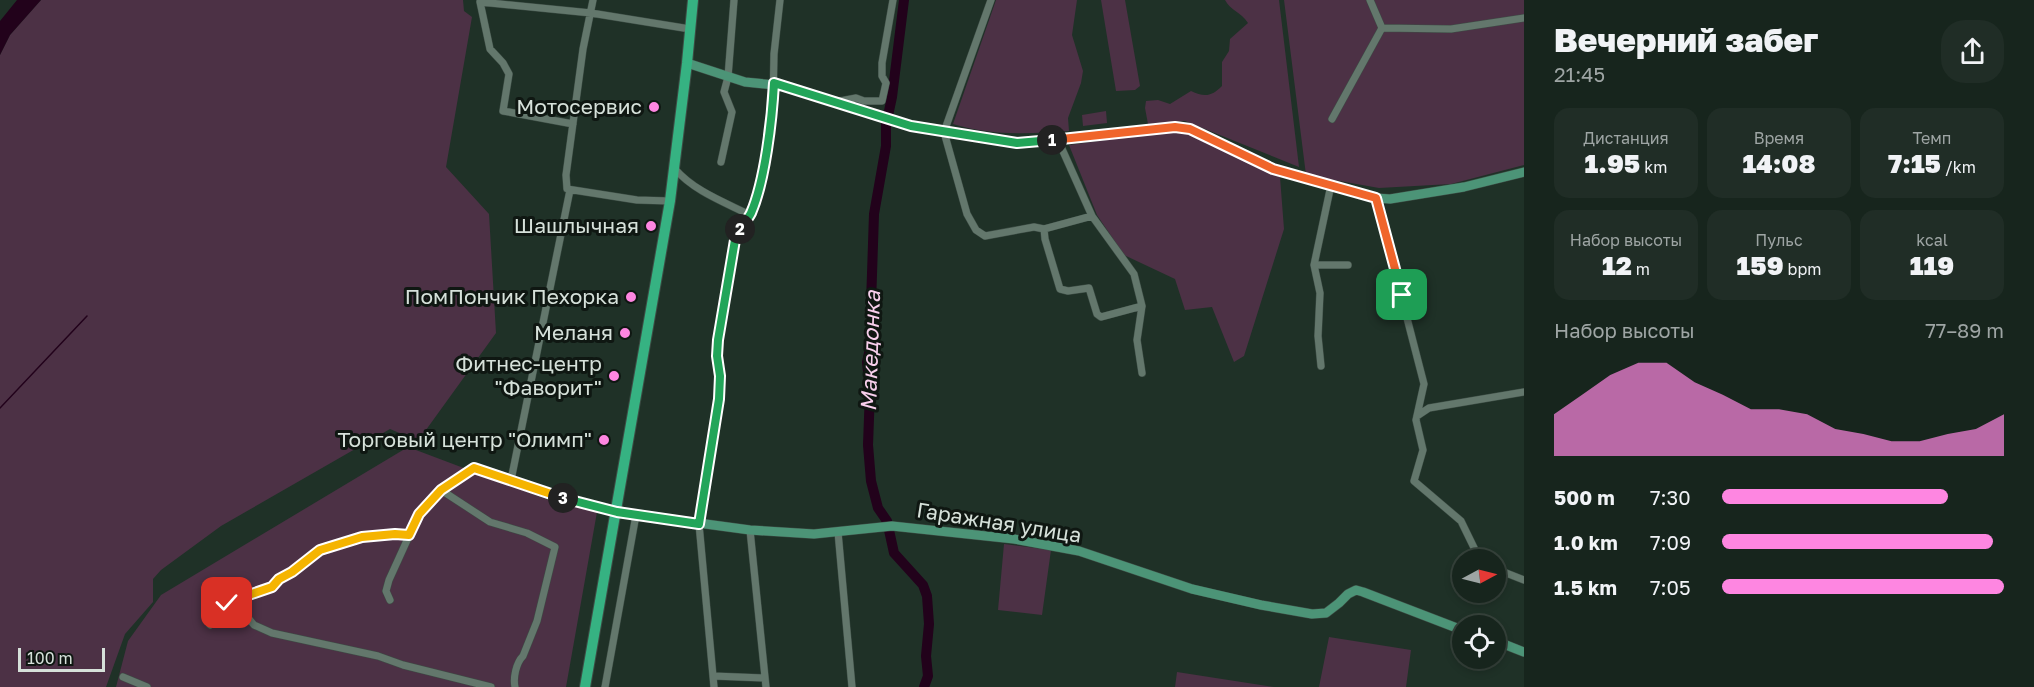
<!DOCTYPE html>
<html lang="ru">
<meta charset="utf-8">
<style>
:root{--surface:#17251d;--page:#202d26;--text:#f1f3f6;--muted:#9ea5a4;--line:#36423b;--accent:#fe86e1}
body{margin:0;font-family:"Golos Text",sans-serif;background:var(--page);color:var(--text);height:100vh;display:flex;flex-direction:column;font-size:22px;white-space:nowrap}
*{box-sizing:border-box;margin:0}
p{font-size:20px;color:var(--muted)}
.icon{flex:none;width:33px;height:33px;fill:none;stroke:currentColor;stroke-width:2;stroke-linecap:round;stroke-linejoin:round}
.map{position:relative;flex:1;overflow:hidden}
.details{display:flex;flex-direction:column;background:var(--surface);width:510px}
.details>*{flex:none}
.needle{width:39px;rotate:83deg}
.buttons{position:absolute;left:1452px;top:549px;display:grid;gap:12px}
.buttons a{display:grid;place-items:center;width:54px;height:54px;border-radius:50%;background:var(--surface);box-shadow:0 3px 9px #0003,0 0 0 2px var(--line);font-size:30px}
.scale{position:absolute;left:18px;bottom:15px;width:87px;box-sizing:border-box;padding-left:6px;border:3px solid #d6e1da;border-top:0;font-size:16px;line-height:21px;white-space:nowrap;color:#d6e1da;-webkit-text-stroke:4px #0f1712;paint-order:stroke}
.pin{position:absolute;display:grid;place-items:center;width:51px;height:51px;color:#fff;margin:-26px;border-radius:12px;box-shadow:0 3px 9px #0006}
.km{position:absolute;width:30px;height:30px;margin:-15px;border-radius:50%;background:#222;color:#fff;font-size:16px;line-height:30px;text-align:center}
.round{display:grid;place-items:center;flex:none;width:63px;height:63px;border-radius:24px;background:var(--page)}
.summary{display:flex;align-items:center;justify-content:space-between;height:102px;padding:0 30px}
h1{font-size:33px;font-weight:800;line-height:45px}
.stats{display:grid;grid-template-columns:repeat(3,1fr);gap:9px;height:102px;padding:6px 30px}
.stats div{display:grid;align-content:center;border-radius:15px;background:var(--page);text-align:center}
.stats b{font-size:26px;font-weight:800}
.stats small{font-size:16px;font-weight:400}
.stats p{font-size:16px}
.chart{height:168px;padding:12px 30px}
.chart p{display:flex;justify-content:space-between}
.chart svg{width:100%;height:108px;margin-top:6px;fill:var(--accent);opacity:.7}
ul{padding:0 30px;list-style:none;font-size:20px}
li{display:grid;grid-template-columns:96px 72px 1fr;align-items:center;height:45px}
li i{height:15px;border-radius:8px;background:var(--accent)}
main{display:flex;flex:1;min-height:0}
.map>svg:first-child{display:block}
</style>
<main>
<div class="map">
<svg width="1524" height="687" viewBox="0 0 1524 687">
<rect width="100%" height="100%" fill="#1f3127"/>
<path fill="#4c3145" d="M 41,0 L 463,0 L 464,11 L 472,17 L 446,167 L 489,214 L 496,333 L 418,441 L 390,429 L 221,526 L 161,570 L 153,579 L 153,602 L 125,634 L 106,687 L 0,687 L 0,55 L 10,35 Z
M 996,0 L 1077,0 L 1072,35 L 1083,71 L 1081,83 L 1068,118 L 1069,131 C 1030,134 991,136 953,124 Z
M 1101,0 L 1125,0 L 1140,86 L 1135,90 L 1116,91 Z
M 1225,0 L 1279,0 L 1299,167 L 1185,121 L 1148,124 L 1145,108 L 1146,101 L 1158,100 L 1170,104 L 1191,91 C 1204,97 1211,97 1222,86 L 1222,62 L 1229,51 L 1230,39 L 1248,23 C 1241,12 1231,11 1225,0 Z
M 1284,0 L 1524,0 L 1524,165 L 1451,184 L 1379,188 L 1306,175 Z
M 1106,111 L 1107,123 L 1083,126 L 1082,115 Z
M 1172,131 L 1187,132 L 1280,177 L 1284,229 L 1244,356 L 1234,362 L 1212,307 L 1185,310 L 1175,279 L 1124,255 L 1097,215 L 1069,145 Z
M 408,447 L 554,502 L 597,512 L 566,687 L 116,687 L 128,641 L 161,595 Z
M 1004,544 L 1051,550 L 1042,615 L 998,610 Z
M 1329,637 L 1411,650 L 1406,687 L 1319,687 Z
M 1177,672 L 1274,687 L 1175,687 Z"/>
<path fill="#22021b" d="M 17,0 L 41,0 L 10,35 L 0,55 L 0,21 Z"/>
<g fill="none" stroke-linecap="round" stroke-linejoin="round">
<path stroke="#22021b" stroke-width="1.5" d="M 0,408 L 87,316"/>
<path stroke="#22021b" stroke-width="10" d="M 904,0 L 892,97 L 886,125 L 886,146 L 874,214 L 871,304 L 873,335 L 867,362 L 870,391 L 868,445 L 871,481 L 878,508 L 887,521 L 894,553 L 923,585 L 927,596 L 929,624 L 926,656 L 928,676 L 924,687"/>
<g stroke="#3d4d45" stroke-width="8">
<path id="street" d="M 593,0 L 583,49 L 566,175 L 567,189 L 637,200 L 670,201
M 991,0 L 944,132 L 967,214 L 976,230 L 985,236 L 1034,227 L 1044,229 L 1092,216
M 1370,0 L 1382,28
M 1382,28 L 1451,29 L 1524,18
M 835,102 L 856,98 L 864,101 L 882,101 L 886,83 L 882,76 L 882,63 L 893,0
M 1332,119 L 1382,28
M 573,124 L 503,111 L 509,74 L 503,63 L 490,49 L 480,2 L 591,13 L 690,29
M 1058,140 L 1092,216 L 1134,274 L 1142,306 L 1137,340 L 1142,373
M 721,162 L 732,112 L 724,92 L 728,77 L 734,0
M 675,169 C 694,191 724,202 750,215
M 1376,198 L 1424,384 L 1416,420 L 1423,450 L 1414,481 L 1461,521 L 1480,560
M 1044,229 L 1045,239 L 1060,289 L 1068,291 L 1089,288 L 1097,314 L 1101,317 L 1142,306
M 1314,265 L 1348,265
M 1321,366 L 1318,336 L 1320,293 L 1314,265 L 1331,185
M 1417,416 L 1429,408 L 1524,392
M 511,480 L 570,190
M 441,490 L 490,522 L 527,533 L 555,547 L 537,621 L 523,656 C 516,663 513,678 515,687
M 750,530 L 766,687
M 838,532 L 852,687
M 1496,569 L 1524,580
M 390,600 L 386,591 L 389,580 L 419,514 L 441,490 L 474,468 L 557,497 L 617,512
M 237,604 L 254,625 L 272,633 L 378,656 L 403,665 L 491,687
M 210,625 L 219,608 L 227,603 L 237,604 L 244,597 L 272,587 L 279,579 L 292,572 L 320,550 L 362,537 L 395,534 L 409,535
M 713,676 L 765,678
M 123,677 L 147,687
M 605,687 L 636,515
M 714,687 L 699,524 L 719,399 L 720,376 L 717,356 L 718,340 L 732,255 L 736,234 L 752,211 L 759,185 L 769,132 L 773,104 L 774,54 L 780,0"/>
</g>
<g stroke="#3d4d45" stroke-width="10">
<path id="secondary" d="M 687,63 L 745,82 L 786,86 L 911,126 L 1018,143 L 1175,127 L 1190,129 L 1273,169 L 1376,198 L 1390,199 L 1464,187 L 1524,172
M 617,512 L 750,530 L 814,534 L 892,526 L 1014,539 L 1079,551 L 1192,589 L 1261,605 L 1312,614 L 1326,613 L 1339,603 L 1348,594 L 1356,590 L 1363,592 L 1462,630
M 1496,641 L 1524,652"/>
</g>
<g stroke="#3d4d45" stroke-width="12">
<path id="primary" d="M 585,687 L 670,201 L 687,63 L 693,0"/>
</g>
<use href="#street" stroke="#63776c" stroke-width="7"/>
<use href="#secondary" stroke="#4c9477" stroke-width="9"/>
<use href="#primary" stroke="#36b282" stroke-width="10"/>
</g>
<g fill="none" stroke-linecap="round" stroke-linejoin="round">
<g stroke="#fff" stroke-width="12">
<path id="split-1" d="M 1052,140 L 1175,127 L 1190,129 L 1273,169 L 1376,198 L 1402,295"/>
</g>
<g stroke="#fff" stroke-width="12">
<path id="split-2" d="M 740,229 C 743,224 748,219 751,213 C 765,181 772,120 774,83 L 911,126 L 1017,143 L 1052,140"/>
</g>
<g stroke="#fff" stroke-width="12">
<path id="split-3" d="M 563,498 L 617,512 L 699,524 L 719,399 L 720,376 L 717,356 L 718,340 L 736,234 L 740,229"/>
</g>
<g stroke="#fff" stroke-width="12">
<path id="split-4" d="M 227,603 L 237,604 L 243,597 L 272,587 L 279,579 L 292,572 L 320,550 L 362,537 L 395,534 L 409,535 L 419,514 L 441,490 L 474,468 L 563,498"/>
</g>
<use href="#split-1" stroke="#f0652b" stroke-width="8"/>
<use href="#split-2" stroke="#22a559" stroke-width="8"/>
<use href="#split-3" stroke="#22a559" stroke-width="8"/>
<use href="#split-4" stroke="#f5b400" stroke-width="8"/>
</g>
<g fill="#fe86e1" stroke="#0f1712" stroke-width="2">
<circle cx="654" cy="107" r="6"/>
<circle cx="651" cy="226" r="6"/>
<circle cx="631" cy="297" r="6"/>
<circle cx="625" cy="333" r="6"/>
<circle cx="614" cy="376" r="6"/>
<circle cx="604" cy="440" r="6"/>
</g>
<g text-anchor="middle" stroke-width="6" stroke-linejoin="round" paint-order="stroke">
<g font-size="21" fill="#d6e1da" stroke="#0f1712" text-anchor="end">
<text x="642" y="114">Мотосервис</text>
<text x="639" y="233">Шашлычная</text>
<text x="619" y="304">ПомПончик Пехорка</text>
<text x="613" y="340">Меланя</text>
<text x="602" y="371">Фитнес-центр<tspan x="602" dy="24">"Фаворит"</tspan></text>
<text x="592" y="447">Торговый центр "Олимп"</text>
</g>
<g font-size="21" fill="#d6e1da" stroke="#0f1712">
<text transform="translate(999 523) rotate(9)" y="7">Гаражная улица</text>
</g>
<g font-size="22" font-style="italic" fill="#f8cfec" stroke="#0f1712">
<text transform="translate(870 351) rotate(-88)" y="8">Македонка</text>
</g>
</g>
</svg>
<div class="buttons">
<a><svg class="needle" viewBox="-14 -14 28 28"><path d="M0-13l5 13h-10z" fill="#e53935"/><path d="M0 13l5-13h-10z" fill="#9ea5a4"/></svg></a>
<a><svg class="icon" aria-label="locate" viewBox="0 0 24 24"><circle cx="12" cy="12" r="6"/><path d="M12 2v4M12 18v4M2 12h4M18 12h4"/></svg></a>
</div>
<div class="scale">100 m</div>
<div class="pin" style="left:1402px;top:295px;background:#1e9e55"><svg class="icon" aria-label="arrive" viewBox="0 0 24 24"><path d="M6 21V4h12l-3 4 3 4H6"/></svg></div>
<div class="pin" style="left:227px;top:603px;background:#d93025"><svg class="icon" aria-label="check" viewBox="0 0 24 24"><path d="M5 12l5 5 9-10"/></svg></div>
<b class="km" style="left:1052px;top:140px">1</b>
<b class="km" style="left:740px;top:229px">2</b>
<b class="km" style="left:563px;top:498px">3</b>
</div>
<section class="details">
<div class="summary"><div><h1>Вечерний забег</h1><p>21:45</p></div><a class="round"><svg class="icon" aria-label="share" viewBox="0 0 24 24"><path d="M12 15V3M7 8l5-5 5 5M5 13v7h14v-7"/></svg></a></div>
<div class="stats">
<div><p>Дистанция</p><b>1.95<small> km</small></b></div>
<div><p>Время</p><b>14:08</b></div>
<div><p>Темп</p><b>7:15<small> /km</small></b></div>
</div>
<div class="stats">
<div><p>Набор высоты</p><b>12<small> m</small></b></div>
<div><p>Пульс</p><b>159<small> bpm</small></b></div>
<div><p>kcal</p><b>119</b></div>
</div>
<div class="chart"><p><span>Набор высоты</span>77–89 m</p>
<svg viewBox="0 0 160 44" preserveAspectRatio="none"><path d="M0 44V27L10 19L20 11L30 6L40 6L50 14L60 19L70 25L80 25L90 27L100 33L110 35L120 38L130 38L140 35L150 33L160 27V44z"/></svg>
</div>
<ul>
<li><b>500 m</b>7:30<i style="width:80%"></i></li>
<li><b>1.0 km</b>7:09<i style="width:96%"></i></li>
<li><b>1.5 km</b>7:05<i style="width:100%"></i></li>
</ul>
</section>
</main>
